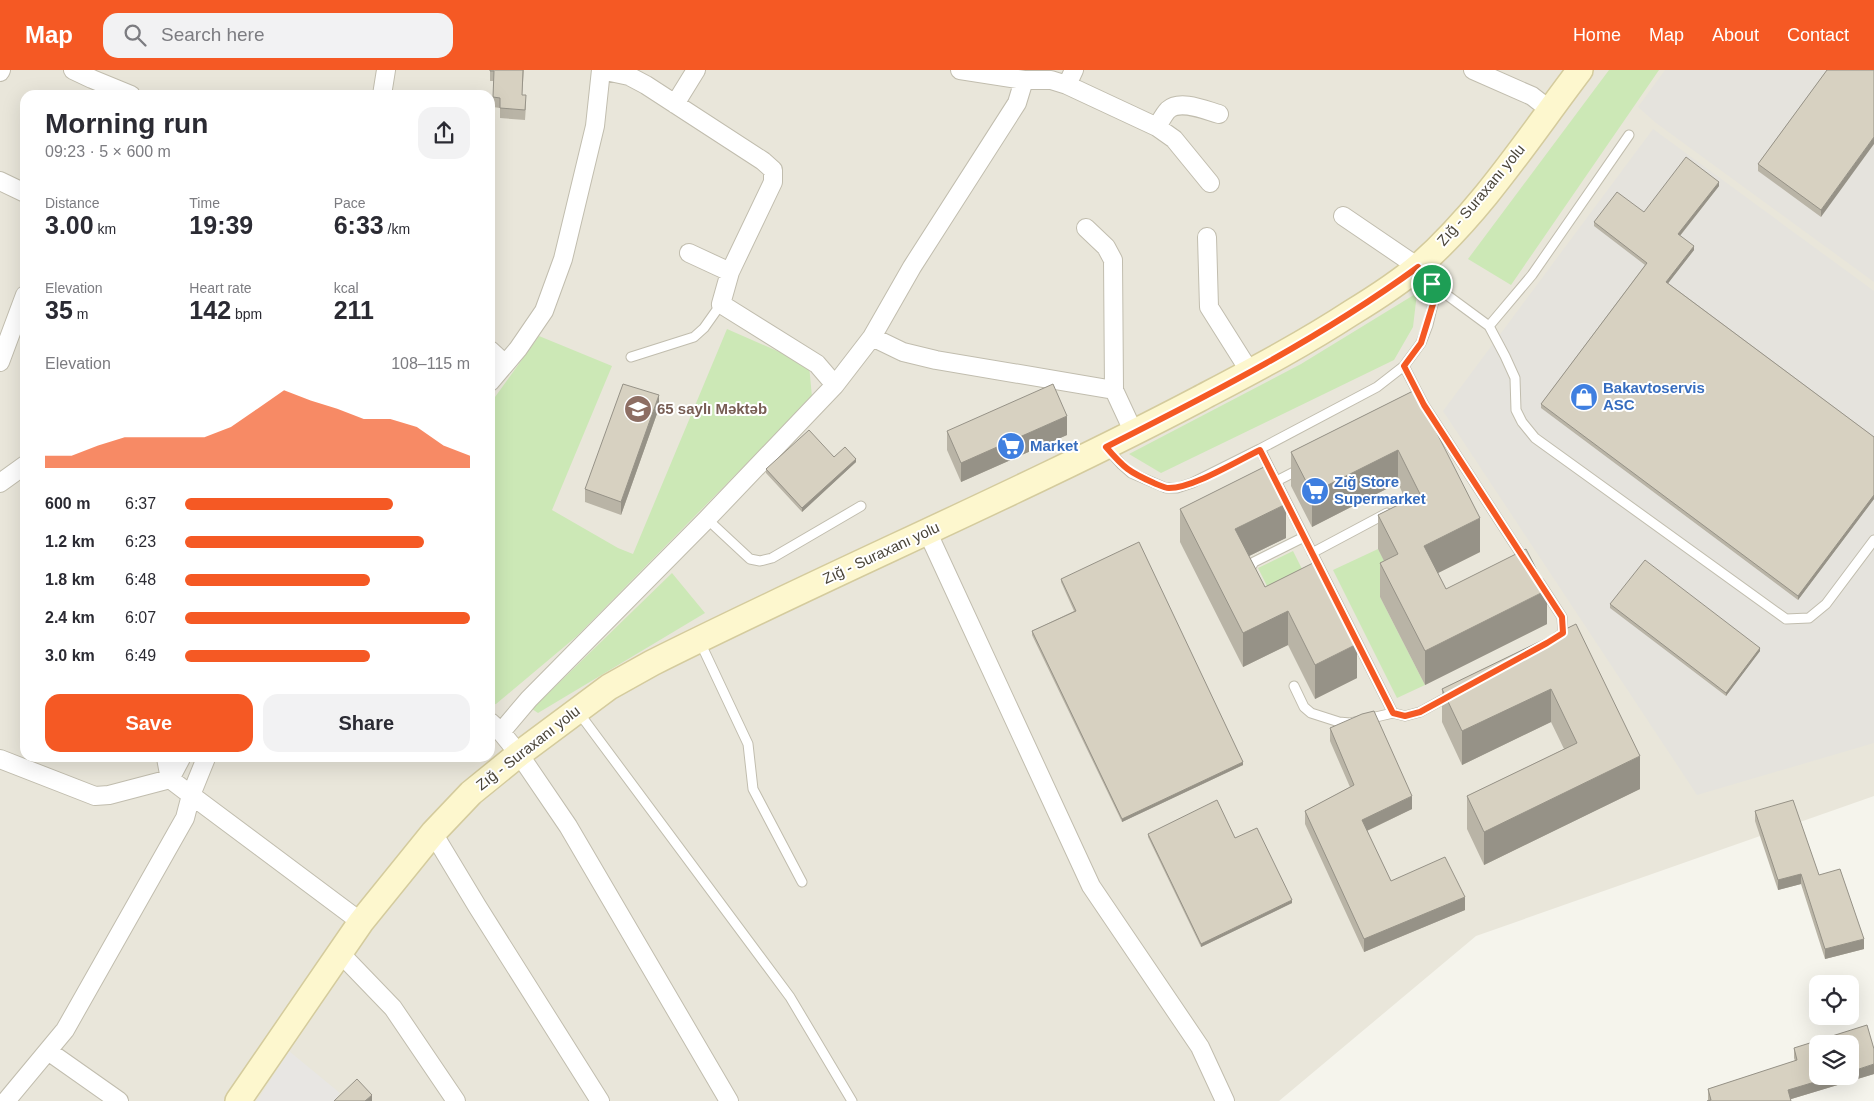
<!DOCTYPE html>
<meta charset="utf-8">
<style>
:root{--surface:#fff;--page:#f2f2f3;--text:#2b2b33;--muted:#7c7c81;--accent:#f55924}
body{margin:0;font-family:Helvetica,sans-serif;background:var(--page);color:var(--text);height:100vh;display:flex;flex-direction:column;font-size:19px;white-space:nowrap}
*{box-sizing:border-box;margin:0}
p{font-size:16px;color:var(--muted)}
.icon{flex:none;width:28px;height:28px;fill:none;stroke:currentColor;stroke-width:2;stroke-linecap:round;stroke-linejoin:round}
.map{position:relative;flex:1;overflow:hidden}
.details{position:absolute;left:20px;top:20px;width:475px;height:672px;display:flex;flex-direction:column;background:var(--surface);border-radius:15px;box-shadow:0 5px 20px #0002}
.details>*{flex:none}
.fabs{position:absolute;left:1809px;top:905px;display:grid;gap:10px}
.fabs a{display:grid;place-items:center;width:50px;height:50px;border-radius:10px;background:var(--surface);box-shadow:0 5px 20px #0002;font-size:25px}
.pin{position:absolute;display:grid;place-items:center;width:42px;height:42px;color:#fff;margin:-21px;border:2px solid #fff;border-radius:50%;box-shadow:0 1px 5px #0007}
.round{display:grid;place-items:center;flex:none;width:52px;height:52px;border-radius:15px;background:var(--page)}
.overview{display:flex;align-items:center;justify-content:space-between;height:85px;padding:0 25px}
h1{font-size:28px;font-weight:700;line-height:38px}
.figures{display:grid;grid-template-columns:repeat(3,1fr);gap:8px;height:85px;padding:5px 25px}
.figures div{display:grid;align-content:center}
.figures b{font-size:25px;font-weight:700}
.figures small{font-size:14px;font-weight:400}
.figures p{font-size:14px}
.chart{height:140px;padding:10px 25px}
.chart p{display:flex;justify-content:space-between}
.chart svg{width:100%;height:90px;margin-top:5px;fill:var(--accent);opacity:.7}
.cta{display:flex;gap:10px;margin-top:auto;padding:10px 25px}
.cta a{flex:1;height:58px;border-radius:15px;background:var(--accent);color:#fff;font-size:20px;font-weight:700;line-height:58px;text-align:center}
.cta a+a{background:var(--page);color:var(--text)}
ul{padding:0 25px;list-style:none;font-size:16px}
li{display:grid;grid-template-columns:80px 60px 1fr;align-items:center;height:38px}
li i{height:12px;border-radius:6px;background:var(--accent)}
header{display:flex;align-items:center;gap:30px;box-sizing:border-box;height:70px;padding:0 25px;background:var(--accent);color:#fff}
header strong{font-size:24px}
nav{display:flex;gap:28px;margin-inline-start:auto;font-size:18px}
.search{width:350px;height:45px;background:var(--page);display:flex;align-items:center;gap:12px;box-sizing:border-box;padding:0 18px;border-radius:15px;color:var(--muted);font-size:19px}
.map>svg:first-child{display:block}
</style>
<header>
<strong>Map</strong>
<div class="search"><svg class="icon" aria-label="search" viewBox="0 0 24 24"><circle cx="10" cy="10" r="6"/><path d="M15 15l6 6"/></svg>Search here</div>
<nav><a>Home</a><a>Map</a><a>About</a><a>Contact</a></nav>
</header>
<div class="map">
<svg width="1874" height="1031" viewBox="0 0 1874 1031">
<rect width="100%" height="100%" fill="#f5f4ec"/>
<path fill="#e9e6da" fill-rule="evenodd" d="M 0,0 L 1874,0 L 1874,726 L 1476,866 L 1279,1031 L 0,1031 ZM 25,25 L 490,25 L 490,688 L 25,688 Z"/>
<path fill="#e5e3dd" d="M 1665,0 L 1874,0 L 1874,212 L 1656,53 L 1638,37 Z
M 1653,59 L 1874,221 L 1874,673 L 1697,725 L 1443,341 Z"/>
<path fill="#cce8b6" d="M 1609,0 L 1659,0 L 1511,215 L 1468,189 Z
M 1417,223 L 1413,257 L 1394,290 L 1161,403 L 1129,384 L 1301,294 Z
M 727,259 L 809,295 L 812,327 L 577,566 L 496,634 L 490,635 L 490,334 L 539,266 L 612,296 L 552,440 L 618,478 L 633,484 Z
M 1378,479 L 1398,518 L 1380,527 L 1425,615 L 1397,628 L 1333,500 Z
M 1293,481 L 1307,509 L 1272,526 L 1258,498 Z
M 672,503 L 705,543 L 538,643 L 532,639 Z"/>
<path fill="#e8e6e3" d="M 289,981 L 340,1023 L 334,1031 L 257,1031 Z"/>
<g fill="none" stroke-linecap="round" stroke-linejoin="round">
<g stroke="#c1bdae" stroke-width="11">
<path id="service" d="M 1419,199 L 1432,214 L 1489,256 L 1532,205 L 1629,65
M 1489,256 L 1505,286 L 1515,308 L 1516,340 L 1522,352 L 1535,368 L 1786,549 L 1809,548 L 1826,534 L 1874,470
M 631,287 L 694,267 L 704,258 L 721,234
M 1404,296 L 1424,335 L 1420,337
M 1424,335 L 1526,492
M 1106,377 L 1122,395 L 1131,403 L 1166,418 L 1177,418 L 1192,413 L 1260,379 L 1377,317 L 1404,296 L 1421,273 L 1428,255 L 1433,234 L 1432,214
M 1260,379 L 1393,643
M 1265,417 L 1300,399
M 707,449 L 750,489 L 760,491 L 772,488 L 861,436
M 1312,483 L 1387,443
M 1250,504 L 1249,500 L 1254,492 L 1304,467
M 1540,513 L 1562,547 L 1563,563 L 1557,567
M 700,572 L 748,674 L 753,719 L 802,812
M 1294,616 L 1304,637 L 1311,643 L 1339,652 L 1350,653 L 1393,643 L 1405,646 L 1420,642 L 1451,625
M 579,643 L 790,927 L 852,1031"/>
</g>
<g stroke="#c1bdae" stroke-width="20">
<path id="minor" d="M 73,0 L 92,9 L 131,25
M 601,0 L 629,6 L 646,15 L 763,91 L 773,100 L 773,112 L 730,202 L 721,234 L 817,294 L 835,315
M 960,0 L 1024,10 L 1051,10 L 1067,15 L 1157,57 L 1174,69 L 1210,113
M 1473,0 L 1532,26 L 1550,40
M 0,2 L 1,0
M 1067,15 L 1074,0
M 382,25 L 386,0
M 675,34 L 696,0
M 1157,57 C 1160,52 1164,44 1168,40 C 1180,29 1205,40 1219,44
M 0,111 L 25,123
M 1343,146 L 1418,197
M 1086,158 L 1106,177 L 1113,190 L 1114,320 L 1134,363
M 1207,167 L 1209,237 L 1250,302
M 689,183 L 730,202
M 872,267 L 903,282 L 936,290 L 1114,320
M 490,280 L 505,294
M 0,292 L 25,225
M 490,312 L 518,279 L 544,241 L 563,189 L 595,56 L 601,0
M 0,413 L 25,395
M 927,461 L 1091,816 L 1200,977 L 1225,1031
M 490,652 L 501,662 L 519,684 L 568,756 L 729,1031
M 501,662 L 529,629 L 707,449 L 835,315 L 872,267 L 912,197 L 1017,33 L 1024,10
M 206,688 L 191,725 L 361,852
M 0,689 L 95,726 L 109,725 L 170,709 L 181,688
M 433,763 L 477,836 L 600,1031
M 339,882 L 393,938 L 456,1031
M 48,981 L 119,1031
M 6,1031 L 65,960 L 185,748 L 191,725 L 170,709 L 166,688"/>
</g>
<g stroke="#d4cb9d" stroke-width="28">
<path id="secondary" d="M 238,1031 L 361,852 L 433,763 L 471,723 L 519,684 L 609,617 L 652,593 C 833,502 1020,423 1199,329 C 1250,302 1302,275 1351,243 C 1374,229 1399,213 1420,195 C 1483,139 1529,67 1580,0"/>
</g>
<use href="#service" stroke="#fff" stroke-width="9"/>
<use href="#minor" stroke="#fff" stroke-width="18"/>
<use href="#secondary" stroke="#fdf7ce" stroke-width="25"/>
</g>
<path fill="#b9b4a6" d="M 490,0 L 524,0 L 522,25 L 526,35 L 525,50 L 500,48 L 500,38 L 493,37 L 494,11 L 490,11 Z
M 1827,0 L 1821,147 L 1758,101 L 1758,94 Z
M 1719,116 L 1680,166 L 1694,180 L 1668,213 L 1874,367 L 1874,429 L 1798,530 L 1541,338 L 1541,334 L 1645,195 L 1594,156 L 1594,152 L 1644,142 Z
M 1415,320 L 1480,482 L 1438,503 L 1446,519 L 1547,554 L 1425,615 L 1380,527 L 1380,493 L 1384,491 L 1378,479 L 1378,445 L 1406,431 L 1398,413 L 1312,457 L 1291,416 L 1291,382 Z
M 659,338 L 621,445 L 585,432 L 585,419 Z
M 947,361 L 1067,365 L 961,412 L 947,380 Z
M 834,387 L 856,392 L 802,442 L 766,403 L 766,399 Z
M 1180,439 L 1286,468 L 1249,486 L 1265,517 L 1357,608 L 1315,629 L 1288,575 L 1243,597 L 1180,472 Z
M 1061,509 L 1243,695 L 1122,752 L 1032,565 L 1032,561 L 1074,541 L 1061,512 Z
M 1610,534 L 1760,581 L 1726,626 L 1610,538 Z
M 1576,554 L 1640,719 L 1484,795 L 1467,759 L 1467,726 L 1564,679 L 1551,652 L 1462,695 L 1442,652 L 1442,619 Z
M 1330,658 L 1412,739 L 1367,761 L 1391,811 L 1465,840 L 1364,882 L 1305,754 L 1305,741 L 1350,717 L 1330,671 Z
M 1755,741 L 1819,805 L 1864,879 L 1825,889 L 1801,814 L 1778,820 L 1755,751 Z
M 1148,764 L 1292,833 L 1201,877 L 1148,767 Z
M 1794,978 L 1874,1004 L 1791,1029 L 1708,1030 L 1708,1019 L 1795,991 L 1794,988 Z"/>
<path fill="#969287" d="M 1874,67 L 1874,74 L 1821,147 L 1821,140 Z
M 1719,112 L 1719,116 L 1678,168 L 1678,164 Z
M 1694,176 L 1694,180 L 1666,216 L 1666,212 Z
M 659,325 L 659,338 L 621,445 L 621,432 Z
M 1067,346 L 1067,365 L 961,412 L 961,393 Z
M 1398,380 L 1398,413 L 1312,457 L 1312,423 Z
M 856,389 L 856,392 L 802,442 L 802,438 Z
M 1874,425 L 1874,429 L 1798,530 L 1798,526 Z
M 1286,434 L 1286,468 L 1235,493 L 1235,459 Z
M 1480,448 L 1480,482 L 1424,510 L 1424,476 Z
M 1547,520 L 1547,554 L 1425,615 L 1425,581 Z
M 1288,541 L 1288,575 L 1243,597 L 1243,563 Z
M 1357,574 L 1357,608 L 1315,629 L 1315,595 Z
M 1760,578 L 1760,581 L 1726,626 L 1726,623 Z
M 1551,619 L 1551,652 L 1462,695 L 1462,661 Z
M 1640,686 L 1640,719 L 1484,795 L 1484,762 Z
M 1243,692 L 1243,695 L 1122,752 L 1122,749 Z
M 1412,726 L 1412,739 L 1362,763 L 1362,750 Z
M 1801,804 L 1801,814 L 1778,820 L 1778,810 Z
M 1465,827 L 1465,840 L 1364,882 L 1364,869 Z
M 1292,830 L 1292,833 L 1201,877 L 1201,874 Z
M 1864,869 L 1864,879 L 1825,889 L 1825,879 Z
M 1874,994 L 1874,1004 L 1788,1030 L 1788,1020 L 1835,1006 L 1850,1006 L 1850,1002 Z
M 372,1025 L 372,1031 L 365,1031 Z"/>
<path fill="#d7d1c1" stroke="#969287" d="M 490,0 L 523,0 L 522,25 L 526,25 L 525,40 L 500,38 L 500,28 L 493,27 L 494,1 L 490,1 Z
M 1827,0 L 1874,0 L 1874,67 L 1821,140 L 1758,94 Z
M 1686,87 L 1719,112 L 1678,164 L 1694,176 L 1666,212 L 1874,367 L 1874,425 L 1798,526 L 1541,334 L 1647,193 L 1594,152 L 1617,122 L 1644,142 Z
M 623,314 L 659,325 L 621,432 L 585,419 Z
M 1053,314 L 1067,346 L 961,393 L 947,361 Z
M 1415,320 L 1480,448 L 1424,476 L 1446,519 L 1526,479 L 1547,520 L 1425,581 L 1380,493 L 1398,484 L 1378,445 L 1420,424 L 1398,380 L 1312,423 L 1291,382 Z
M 809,360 L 834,387 L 845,377 L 856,389 L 802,438 L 766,399 Z
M 1266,396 L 1286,434 L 1235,459 L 1265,517 L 1315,492 L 1357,574 L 1315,595 L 1288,541 L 1243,563 L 1180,439 Z
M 1139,472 L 1243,692 L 1122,749 L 1032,561 L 1076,541 L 1061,509 Z
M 1645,490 L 1760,578 L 1726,623 L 1610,534 Z
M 1576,554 L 1640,686 L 1484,762 L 1467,726 L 1577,673 L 1551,619 L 1462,661 L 1442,619 Z
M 1374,641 L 1412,726 L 1362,750 L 1391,811 L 1445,787 L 1465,827 L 1364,869 L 1305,741 L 1354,715 L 1330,658 L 1362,644 Z
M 1217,730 L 1235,768 L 1257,758 L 1292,830 L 1201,874 L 1148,764 Z
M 1793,730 L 1819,805 L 1840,799 L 1864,869 L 1825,879 L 1801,804 L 1778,810 L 1755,741 Z
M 1867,955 L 1874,979 L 1874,994 L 1850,1002 L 1850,974 L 1818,974 L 1818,1006 L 1835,1006 L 1788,1020 L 1791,1031 L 1707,1031 L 1711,1030 L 1708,1019 L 1797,990 L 1794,978 Z
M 357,1009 L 372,1025 L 365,1031 L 334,1031 Z"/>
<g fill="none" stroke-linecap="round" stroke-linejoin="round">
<g stroke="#fff" stroke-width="10">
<path id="route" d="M 1418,197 L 1432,214 L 1433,234 L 1421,273 L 1404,296 L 1424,335 L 1562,547 L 1563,563 L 1547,573 L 1420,642 L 1405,646 L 1393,643 L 1260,380 C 1237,391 1193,418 1169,418 C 1164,418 1159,415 1154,413 C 1129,402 1124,398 1106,377 C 1213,323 1321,268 1418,197 Z"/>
</g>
<use href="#route" stroke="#f55924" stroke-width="6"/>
</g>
<defs>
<g id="shop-disc" transform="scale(1.4375)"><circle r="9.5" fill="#3f7fe0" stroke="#fff"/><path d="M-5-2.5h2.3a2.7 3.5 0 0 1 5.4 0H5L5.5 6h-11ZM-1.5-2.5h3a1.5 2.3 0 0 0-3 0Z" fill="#fff"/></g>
<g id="school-disc" transform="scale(1.4375)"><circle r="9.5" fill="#8d6e63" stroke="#fff"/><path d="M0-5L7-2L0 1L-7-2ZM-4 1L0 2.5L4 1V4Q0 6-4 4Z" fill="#fff"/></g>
<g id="supermarket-disc" transform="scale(1.4375)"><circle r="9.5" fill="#3f7fe0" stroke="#fff"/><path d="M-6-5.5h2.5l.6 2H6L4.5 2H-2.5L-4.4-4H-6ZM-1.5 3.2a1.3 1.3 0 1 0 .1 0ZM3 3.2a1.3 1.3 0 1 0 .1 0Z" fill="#fff"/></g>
</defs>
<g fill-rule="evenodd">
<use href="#shop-disc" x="1584" y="327"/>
<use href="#school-disc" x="638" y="339"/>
<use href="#supermarket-disc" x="1011" y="376"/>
<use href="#supermarket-disc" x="1315" y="421"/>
</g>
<g text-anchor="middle" stroke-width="4" stroke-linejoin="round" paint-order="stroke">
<g font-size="15" fill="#4a4539" stroke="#fff">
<text transform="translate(1481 125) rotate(-50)" y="5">Zığ - Suraxanı yolu</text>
<text transform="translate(881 483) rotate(-25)" y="5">Zığ - Suraxanı yolu</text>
<text transform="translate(528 678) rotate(-38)" y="5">Zığ - Suraxanı yolu</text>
</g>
<g font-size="15" font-weight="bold" fill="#366cbe" stroke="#fff" text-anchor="start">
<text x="1603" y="323">Bakavtoservis<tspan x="1603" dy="17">ASC</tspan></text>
<text x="1030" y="381">Market</text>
<text x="1334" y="417">Zığ Store<tspan x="1334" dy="17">Supermarket</tspan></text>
</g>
<g font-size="15" font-weight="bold" fill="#785e54" stroke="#fff" text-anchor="start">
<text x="657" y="344">65 saylı Məktəb</text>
</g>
</g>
</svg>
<div class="fabs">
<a><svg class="icon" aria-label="locate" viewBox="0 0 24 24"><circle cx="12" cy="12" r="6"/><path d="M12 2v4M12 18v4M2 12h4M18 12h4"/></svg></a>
<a><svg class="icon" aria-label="layers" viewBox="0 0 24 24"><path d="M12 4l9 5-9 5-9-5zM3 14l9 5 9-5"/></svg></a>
</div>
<div class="pin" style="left:1432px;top:214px;background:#1e9e55"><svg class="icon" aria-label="arrive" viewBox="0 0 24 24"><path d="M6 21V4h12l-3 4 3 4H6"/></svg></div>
<section class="details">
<div class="overview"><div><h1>Morning run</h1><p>09:23 · 5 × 600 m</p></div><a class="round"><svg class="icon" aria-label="share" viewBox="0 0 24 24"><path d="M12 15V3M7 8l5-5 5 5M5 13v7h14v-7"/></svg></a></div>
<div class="figures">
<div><p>Distance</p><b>3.00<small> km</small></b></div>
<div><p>Time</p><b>19:39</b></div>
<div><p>Pace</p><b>6:33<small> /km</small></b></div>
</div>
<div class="figures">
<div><p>Elevation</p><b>35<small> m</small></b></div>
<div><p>Heart rate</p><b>142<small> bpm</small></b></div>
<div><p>kcal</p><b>211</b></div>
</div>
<div class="chart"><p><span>Elevation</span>108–115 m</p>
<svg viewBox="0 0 160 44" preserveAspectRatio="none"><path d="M0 44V38L10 38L20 33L30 29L40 29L50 29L60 29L70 24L80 15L90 6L100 11L110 15L120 20L130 20L140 24L150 33L160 38V44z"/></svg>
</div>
<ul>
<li><b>600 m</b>6:37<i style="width:73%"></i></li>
<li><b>1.2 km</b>6:23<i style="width:84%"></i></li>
<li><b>1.8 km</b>6:48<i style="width:65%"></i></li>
<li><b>2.4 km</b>6:07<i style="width:100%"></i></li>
<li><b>3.0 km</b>6:49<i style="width:65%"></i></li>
</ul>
<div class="cta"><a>Save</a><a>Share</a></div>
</section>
</div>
